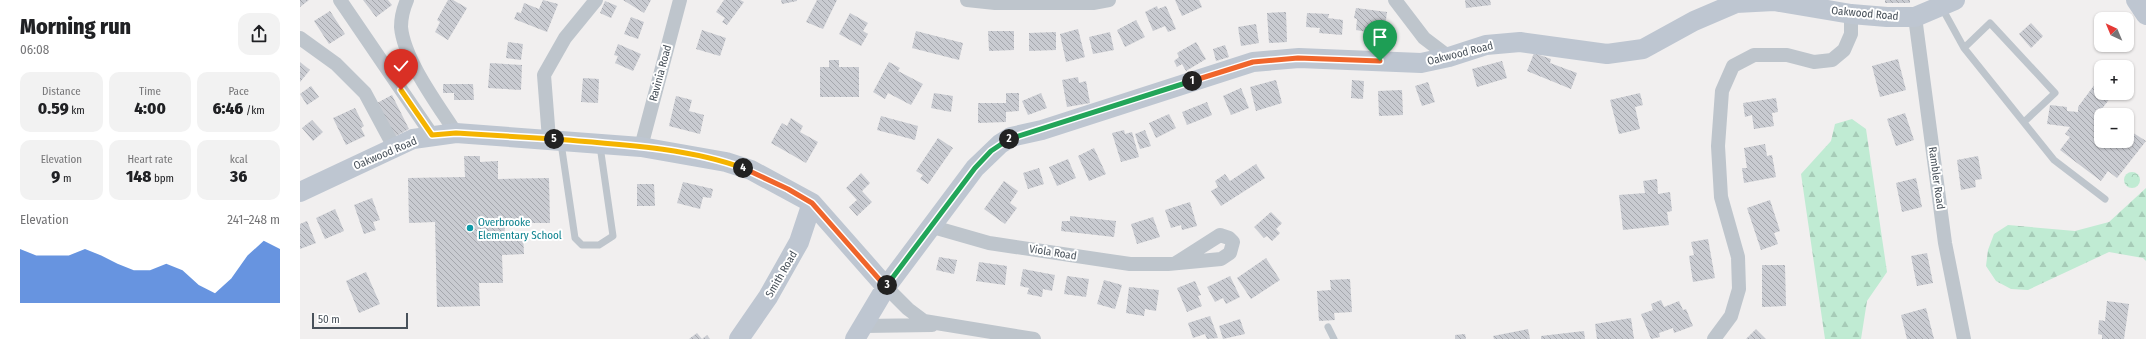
<!DOCTYPE html>
<meta charset="utf-8">
<style>
:root{--surface:#fff;--page:#f2f2f2;--text:#202124;--muted:#757577;--accent:#2768d3}
body{margin:0;font-family:"Fira Sans Condensed",sans-serif;background:var(--page);color:var(--text);height:100vh;display:flex;flex-direction:column;font-size:15px;white-space:nowrap}
*{box-sizing:border-box;margin:0}
p{font-size:13px;color:var(--muted)}
.icon{flex:none;width:22px;height:22px;fill:none;stroke:currentColor;stroke-width:2;stroke-linecap:round;stroke-linejoin:round}
.map{position:relative;flex:1;overflow:hidden}
.sheet{display:flex;flex-direction:column;background:var(--surface);width:300px}
.sheet>*{flex:none}
.needle{width:26px;rotate:316deg}
.tools{position:absolute;left:1794px;top:12px;display:grid;gap:8px}
.tools a{display:grid;place-items:center;width:40px;height:40px;border-radius:8px;background:var(--surface);box-shadow:0 1px 3px #0004;font-size:20px}
.scale{position:absolute;left:12px;bottom:10px;width:96px;box-sizing:border-box;padding-left:4px;border:2px solid #48515a;border-top:0;font-size:11px;line-height:14px;white-space:nowrap;color:#48515a;-webkit-text-stroke:3px #fff;paint-order:stroke}
.pin{position:absolute;display:grid;place-items:center;width:34px;height:34px;color:#fff;margin:-41px -17px;border-radius:50% 50% 50% 0;rotate:-45deg;box-shadow:0 0 4px #0007}
.pin .icon{rotate:45deg}
.km{position:absolute;width:20px;height:20px;margin:-10px;border-radius:50%;background:#222;color:#fff;font-size:11px;line-height:20px;text-align:center}
.round{display:grid;place-items:center;flex:none;width:42px;height:42px;border-radius:12px;background:var(--page)}
.summary{display:flex;align-items:center;justify-content:space-between;height:68px;padding:0 20px}
h1{font-size:22px;font-weight:800;line-height:30px}
.figures{display:grid;grid-template-columns:repeat(3,1fr);gap:6px;height:68px;padding:4px 20px}
.figures div{display:grid;align-content:center;border-radius:10px;background:var(--page);text-align:center}
.figures b{font-size:17px;font-weight:800}
.figures small{font-size:11px;font-weight:400}
.figures p{font-size:11px}
.chart{height:112px;padding:8px 20px}
.chart p{display:flex;justify-content:space-between}
.chart svg{width:100%;height:72px;margin-top:4px;fill:var(--accent);opacity:.7}
main{display:flex;flex:1;min-height:0}
.map>svg:first-child{display:block}
</style>
<main>
<section class="sheet">
<div class="summary"><div><h1>Morning run</h1><p>06:08</p></div><a class="round"><svg class="icon" aria-label="share" viewBox="0 0 24 24"><path d="M12 15V3M7 8l5-5 5 5M5 13v7h14v-7"/></svg></a></div>
<div class="figures">
<div><p>Distance</p><b>0.59<small> km</small></b></div>
<div><p>Time</p><b>4:00</b></div>
<div><p>Pace</p><b>6:46<small> /km</small></b></div>
</div>
<div class="figures">
<div><p>Elevation</p><b>9<small> m</small></b></div>
<div><p>Heart rate</p><b>148<small> bpm</small></b></div>
<div><p>kcal</p><b>36</b></div>
</div>
<div class="chart"><p><span>Elevation</span>241–248 m</p>
<svg viewBox="0 0 160 44" preserveAspectRatio="none"><path d="M0 44V11L10 15L20 15L30 15L40 11L50 15L60 20L70 24L80 24L90 20L100 24L110 33L120 38L130 29L140 15L150 6L160 11V44z"/></svg>
</div>
</section>
<div class="map">
<svg width="1846" height="339" viewBox="0 0 1846 339">
<defs>
<pattern id="forest-firs" width="22" height="20" patternUnits="userSpaceOnUse"><rect width="22" height="20" fill="#c0ebd3"/><path d="M5 1l3.5 6h-7zM16 11l3.5 6h-7z" fill="#a6cbb7"/></pattern>
<pattern id="park-crowns" width="20" height="18" patternUnits="userSpaceOnUse"><rect width="20" height="18" fill="#c0ebd3"/><path d="M2 6a3 3 0 1 1 6 0M12 15a3 3 0 1 1 6 0" fill="none" stroke="#a6cbb7"/></pattern>
<pattern id="building-back-hatch" width="6" height="6" patternUnits="userSpaceOnUse"><rect width="6" height="6" fill="#c9cbd1"/><path d="M-1 5l2 2M0 0l6 6M5-1l2 2" fill="none" stroke="#a5a7ad"/></pattern>
</defs>
<rect width="100%" height="100%" fill="#f1efef"/>
<path fill="url(#forest-firs)" d="M 1552,119 L 1566,129 L 1587,272 L 1567,301 L 1561,339 L 1525,339 L 1501,174 L 1531,141 L 1535,124 Z
M 1846,188 L 1846,261 L 1843,258 L 1809,252 L 1728,290 L 1711,289 L 1696,281 L 1686,266 L 1688,250 L 1694,234 L 1708,225 L 1775,231 L 1809,222 Z"/>
<path fill="url(#park-crowns)" d="M1824 180a8 8 0 1 1 16 0a8 8 0 1 1-16 0Z"/>
<path fill="url(#building-back-hatch)" d="M 0,0 L 9,0 L 0,7 Z
M 63,0 L 88,0 L 92,5 L 76,17 Z
M 148,0 L 153,0 L 167,8 L 148,40 L 135,32 L 140,22 L 137,20 Z
M 243,0 L 258,4 L 247,32 L 214,19 L 217,12 L 221,13 L 224,3 L 239,9 Z
M 323,0 L 351,0 L 344,13 Z
M 424,0 L 440,0 L 444,2 L 427,25 L 422,22 L 425,18 L 416,12 Z
M 481,0 L 497,0 L 497,1 L 482,4 Z
M 517,0 L 537,0 L 523,29 L 506,22 Z
M 875,0 L 899,0 L 902,7 L 882,16 Z
M 1165,0 L 1190,0 L 1191,5 L 1166,8 Z
M 1585,0 L 1610,0 L 1610,3 L 1585,3 Z
M 305,1 L 317,6 L 311,18 L 300,13 Z
M 857,6 L 858,9 L 866,6 L 876,29 L 868,32 L 865,26 L 853,31 L 845,12 Z
M 1056,8 L 1087,12 L 1084,35 L 1056,30 L 1057,19 L 1054,18 Z
M 30,11 L 45,34 L 29,44 L 14,21 Z
M 986,12 L 987,42 L 969,43 L 967,13 Z
M 550,13 L 568,23 L 563,31 L 568,34 L 561,46 L 539,34 Z
M 1007,13 L 1029,14 L 1028,18 L 1043,20 L 1042,35 L 1019,33 L 1020,28 L 1006,27 Z
M 331,17 L 344,22 L 338,39 L 324,34 Z
M 836,20 L 845,37 L 825,47 L 817,30 Z
M 1731,23 L 1743,36 L 1731,48 L 1719,34 Z
M 956,24 L 959,43 L 941,46 L 938,27 Z
M 778,29 L 785,57 L 766,62 L 760,34 Z
M 402,30 L 426,38 L 420,56 L 396,49 Z
M 616,31 L 663,43 L 659,60 L 612,48 Z
M 688,31 L 714,31 L 714,50 L 689,51 Z
M 756,32 L 756,50 L 729,51 L 729,33 Z
M 810,32 L 814,50 L 793,54 L 789,37 Z
M 208,42 L 223,44 L 221,60 L 206,58 Z
M 896,42 L 906,59 L 886,71 L 882,64 L 877,67 L 874,61 L 879,57 L 877,53 Z
M 318,44 L 341,54 L 333,71 L 315,63 L 318,56 L 314,55 Z
M 925,45 L 929,57 L 916,61 L 913,49 Z
M 1234,53 L 1251,59 L 1250,63 L 1277,73 L 1271,89 L 1227,71 Z
M 1598,59 L 1606,90 L 1580,97 L 1572,66 Z
M 529,60 L 539,60 L 539,67 L 559,67 L 559,97 L 520,97 L 520,67 L 529,67 Z
M 1202,61 L 1207,78 L 1177,87 L 1172,69 Z
M 0,62 L 10,70 L 0,82 Z
M 589,62 L 600,68 L 598,71 L 623,84 L 611,105 L 588,93 L 585,99 L 573,92 Z
M 190,63 L 222,65 L 221,90 L 188,88 Z
M 778,77 L 779,83 L 786,81 L 790,103 L 767,107 L 762,80 Z
M 283,78 L 299,79 L 298,103 L 281,102 Z
M 976,80 L 982,103 L 956,111 L 950,87 Z
M 1052,80 L 1064,81 L 1063,99 L 1051,98 Z
M 1798,80 L 1801,82 L 1801,93 L 1814,93 L 1801,110 L 1808,115 L 1801,115 L 1801,141 L 1827,141 L 1827,129 L 1846,141 L 1817,178 L 1808,171 L 1801,181 L 1760,150 L 1770,137 L 1765,134 L 1770,127 L 1747,124 L 1750,105 L 1767,107 L 1767,111 L 1778,112 L 1778,107 Z
M 1128,82 L 1135,102 L 1122,106 L 1115,86 Z
M 143,84 L 173,84 L 174,100 L 154,100 L 154,93 L 143,93 Z
M 11,86 L 19,97 L 7,105 L 0,94 Z
M 941,88 L 949,108 L 931,115 L 923,96 Z
M 1102,90 L 1103,115 L 1079,116 L 1078,91 Z
M 634,93 L 653,96 L 651,112 L 631,108 Z
M 706,93 L 719,93 L 719,111 L 706,112 L 706,122 L 678,123 L 678,103 L 706,103 Z
M 741,93 L 747,108 L 728,115 L 722,101 Z
M 1340,93 L 1343,105 L 1335,107 L 1340,129 L 1319,134 L 1310,100 Z
M 92,95 L 109,129 L 94,137 L 77,103 Z
M 376,96 L 392,100 L 389,111 L 404,115 L 400,134 L 369,126 Z
M 1476,98 L 1478,112 L 1472,113 L 1474,126 L 1454,129 L 1452,115 L 1445,117 L 1443,103 Z
M 907,102 L 912,115 L 887,125 L 882,112 Z
M 55,108 L 64,126 L 61,128 L 65,136 L 46,145 L 33,118 Z
M 1605,113 L 1614,140 L 1596,146 L 1587,119 Z
M 869,114 L 876,128 L 856,138 L 849,123 Z
M 581,116 L 618,126 L 615,140 L 577,130 Z
M 491,118 L 503,126 L 500,132 L 518,142 L 506,163 L 471,143 L 482,123 L 487,126 Z
M 12,120 L 23,132 L 13,141 L 2,128 Z
M 824,130 L 825,134 L 832,132 L 839,157 L 821,162 L 812,133 Z
M 845,130 L 851,146 L 840,149 L 835,134 Z
M 638,138 L 653,148 L 628,184 L 620,179 L 623,175 L 616,171 Z
M 1465,144 L 1467,156 L 1472,155 L 1476,177 L 1444,183 L 1442,168 L 1447,168 L 1444,148 Z
M 794,148 L 806,174 L 789,181 L 778,156 Z
M 164,156 L 180,156 L 180,162 L 198,161 L 198,179 L 249,178 L 250,223 L 204,223 L 205,233 L 223,233 L 224,254 L 202,255 L 203,283 L 179,283 L 180,306 L 137,307 L 135,222 L 109,223 L 108,178 L 165,177 Z
M 1678,156 L 1682,179 L 1675,180 L 1676,187 L 1661,190 L 1657,160 Z
M 768,159 L 776,178 L 757,186 L 749,167 Z
M 956,164 L 965,178 L 921,206 L 911,191 L 918,187 L 915,181 L 925,174 L 930,181 Z
M 739,168 L 744,184 L 728,189 L 723,173 Z
M 561,173 L 570,183 L 562,191 L 572,202 L 557,216 L 549,207 L 557,200 L 546,188 Z
M 1616,178 L 1622,207 L 1602,212 L 1596,183 Z
M 1357,179 L 1358,194 L 1370,192 L 1372,211 L 1367,212 L 1369,225 L 1323,230 L 1319,195 L 1345,193 L 1343,181 Z
M 704,181 L 718,191 L 710,203 L 717,208 L 705,224 L 684,209 Z
M 383,182 L 413,189 L 411,198 L 403,197 L 400,209 L 377,203 Z
M 337,184 L 354,184 L 355,206 L 337,206 Z
M 72,198 L 80,220 L 73,222 L 76,230 L 64,234 L 54,205 Z
M 1470,200 L 1480,231 L 1474,233 L 1478,244 L 1461,250 L 1447,208 Z
M 890,202 L 897,226 L 882,230 L 881,225 L 871,228 L 865,210 Z
M 35,209 L 44,231 L 25,239 L 16,218 Z
M 971,212 L 982,223 L 976,229 L 980,233 L 972,241 L 967,236 L 964,238 L 954,227 Z
M 770,216 L 816,221 L 814,237 L 761,231 L 762,221 L 770,221 Z
M 853,217 L 860,237 L 837,244 L 831,224 Z
M 7,221 L 16,243 L 0,249 L 0,224 Z
M 1408,239 L 1415,278 L 1393,282 L 1389,256 L 1394,255 L 1391,242 Z
M 1627,253 L 1633,283 L 1617,286 L 1611,256 Z
M 639,257 L 657,260 L 654,274 L 636,270 Z
M 966,258 L 980,280 L 951,299 L 937,278 Z
M 679,262 L 707,266 L 705,285 L 676,281 Z
M 1462,265 L 1485,265 L 1486,306 L 1462,307 Z
M 723,269 L 755,275 L 752,291 L 743,289 L 742,297 L 727,294 L 729,288 L 720,286 Z
M 66,272 L 80,304 L 59,313 L 46,281 Z
M 767,276 L 789,279 L 786,297 L 764,294 Z
M 930,276 L 940,297 L 926,304 L 923,298 L 915,302 L 907,287 Z
M 1050,279 L 1052,312 L 1034,313 L 1035,320 L 1019,321 L 1017,291 L 1031,290 L 1030,280 Z
M 804,280 L 822,285 L 815,309 L 797,304 Z
M 895,281 L 901,295 L 898,296 L 902,306 L 887,312 L 877,288 Z
M 829,287 L 859,290 L 856,311 L 845,309 L 844,316 L 826,313 Z
M 1361,300 L 1364,307 L 1379,301 L 1383,310 L 1386,309 L 1393,326 L 1374,333 L 1373,328 L 1359,333 L 1360,337 L 1351,339 L 1341,314 L 1353,310 L 1351,304 Z
M 1807,301 L 1829,304 L 1824,339 L 1802,339 L 1802,335 L 1798,334 L 1799,320 L 1805,321 Z
M 1626,308 L 1634,339 L 1607,339 L 1601,315 Z
M 910,316 L 918,338 L 907,339 L 905,334 L 893,338 L 888,323 Z
M 1331,318 L 1334,339 L 1297,339 L 1295,324 Z
M 940,319 L 945,334 L 923,339 L 919,326 Z
M 1228,329 L 1230,339 L 1194,339 L 1193,336 Z
M 1456,329 L 1466,339 L 1446,339 Z
M 1284,331 L 1285,339 L 1241,339 L 1241,336 Z
M 397,333 L 402,339 L 407,335 L 410,339 L 389,339 Z
M 1165,334 L 1166,339 L 1155,339 L 1155,335 Z"/>
<g fill="none" stroke-linecap="round" stroke-linejoin="round">
<path stroke="#bec5cc" stroke-width="7" d="M 1642,8 L 1664,48 L 1754,160 L 1805,199
M 1664,48 L 1690,23 L 1755,93 L 1724,122
M 261,143 L 275,238 L 282,245 L 299,245 L 313,236 L 300,146
M 1028,327 L 1034,339"/>
<path stroke="#bec5cc" stroke-width="14" d="M 40,0 L 132,135
M 107,0 C 104,7 101,19 101,27 C 104,60 138,105 156,133
M 667,0 L 695,3 L 793,3 L 809,0
M 1095,0 L 1124,38 L 1149,57
M 1615,17 L 1645,243 L 1664,339
M 0,38 L 36,64 L 65,93 L 94,147
M 249,139 L 244,75 L 265,38 L 296,0
M 341,147 L 380,0
M 633,227 L 689,243 L 830,264 L 868,264 L 921,259 L 930,253 L 933,242 L 929,238 L 920,235 L 876,263
M 586,287 L 608,309 L 624,321 L 734,339
M 564,326 L 632,325
M 1414,339 L 1431,316 L 1439,289 L 1438,257 L 1421,197 L 1418,146 L 1422,91 L 1433,66 L 1454,55 L 1487,55 L 1514,62 L 1532,60 L 1544,50 L 1551,34 L 1551,14"/>
<path stroke="#bec6d1" stroke-width="20" d="M 1836,0 L 1846,15
M 0,192 L 113,139 L 156,133 L 341,147 L 426,162 L 451,170 L 512,203 L 586,287
M 439,339 L 468,297 L 499,242 L 512,203
M 555,339 L 586,287 L 675,168 L 700,144 L 711,137 L 742,130 L 953,62 L 999,58 L 1121,63 L 1149,57 L 1186,45 L 1220,42 L 1307,54 L 1343,49 L 1394,21 L 1436,3 L 1474,1 L 1551,14 L 1587,17 L 1615,17 L 1655,0"/>
</g>
<g fill="none" stroke-linecap="round" stroke-linejoin="round">
<g stroke="#fff" stroke-width="8">
<path id="split-1" d="M 892,81 L 953,62 L 998,58 L 1080,61"/>
</g>
<g stroke="#fff" stroke-width="8">
<path id="split-2" d="M 709,139 L 892,81"/>
</g>
<g stroke="#fff" stroke-width="8">
<path id="split-3" d="M 587,285 L 675,168 L 691,151 L 709,139"/>
</g>
<g stroke="#fff" stroke-width="8">
<path id="split-4" d="M 443,168 L 488,189 L 512,203 L 586,287 L 587,285"/>
</g>
<g stroke="#fff" stroke-width="8">
<path id="split-5" d="M 254,139 C 314,144 386,147 443,168"/>
</g>
<g stroke="#fff" stroke-width="8">
<path id="split-6" d="M 101,90 L 132,135 L 156,133 L 254,139"/>
</g>
<use href="#split-1" stroke="#f0652b" stroke-width="5"/>
<use href="#split-2" stroke="#22a559" stroke-width="5"/>
<use href="#split-3" stroke="#22a559" stroke-width="5"/>
<use href="#split-4" stroke="#f0652b" stroke-width="5"/>
<use href="#split-5" stroke="#f5b400" stroke-width="5"/>
<use href="#split-6" stroke="#f5b400" stroke-width="5"/>
</g>
<circle fill="#0f9aa8" stroke="#fff" stroke-width="1.5" cx="170" cy="228" r="4"/>
<g text-anchor="middle" stroke-width="4" stroke-linejoin="round" paint-order="stroke">
<g font-size="11" fill="#48515a" stroke="#fff">
<text transform="translate(1565 13) rotate(5)" y="4">Oakwood Road</text>
<text transform="translate(1160 53) rotate(-14)" y="4">Oakwood Road</text>
<text transform="translate(360 73) rotate(-75)" y="4">Ravinia Road</text>
<text transform="translate(85 153) rotate(-23)" y="4">Oakwood Road</text>
<text transform="translate(1637 178) rotate(82)" y="4">Rambler Road</text>
<text transform="translate(753 252) rotate(9)" y="4">Viola Road</text>
<text transform="translate(481 274) rotate(-60)" y="4">Smith Road</text>
</g>
<g font-size="11" fill="#0d838f" stroke="#fff" text-anchor="start">
<text x="178" y="226">Overbrooke<tspan x="178" dy="13">Elementary School</tspan></text>
</g>
</g>
</svg>
<div class="tools">
<a><svg class="needle" viewBox="-14 -14 28 28"><path d="M0-13l5 13h-10z" fill="#e53935"/><path d="M0 13l5-13h-10z" fill="#757577"/></svg></a>
<a>+</a>
<a>−</a>
</div>
<div class="scale">50 m</div>
<div class="pin" style="left:1080px;top:61px;background:#1e9e55"><svg class="icon" aria-label="arrive" viewBox="0 0 24 24"><path d="M6 21V4h12l-3 4 3 4H6"/></svg></div>
<div class="pin" style="left:101px;top:90px;background:#d93025"><svg class="icon" aria-label="check" viewBox="0 0 24 24"><path d="M5 12l5 5 9-10"/></svg></div>
<b class="km" style="left:892px;top:81px">1</b>
<b class="km" style="left:709px;top:139px">2</b>
<b class="km" style="left:587px;top:285px">3</b>
<b class="km" style="left:443px;top:168px">4</b>
<b class="km" style="left:254px;top:139px">5</b>
</div>
</main>
